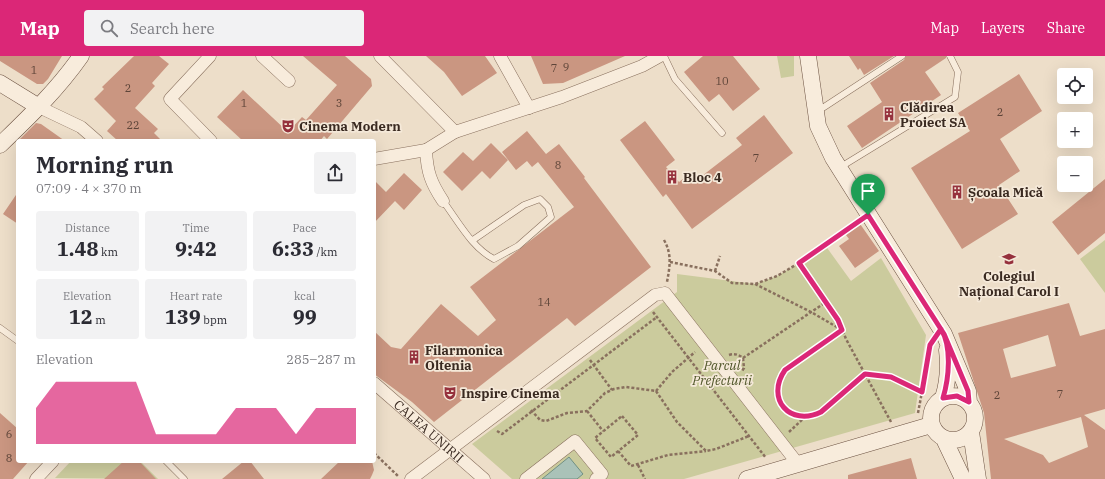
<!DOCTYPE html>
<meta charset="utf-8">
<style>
:root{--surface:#fff;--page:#f2f2f3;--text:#2b2b33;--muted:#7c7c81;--accent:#db2777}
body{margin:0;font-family:"IBM Plex Serif",serif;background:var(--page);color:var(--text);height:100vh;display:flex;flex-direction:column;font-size:15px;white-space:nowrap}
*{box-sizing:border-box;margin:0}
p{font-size:13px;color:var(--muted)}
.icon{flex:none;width:22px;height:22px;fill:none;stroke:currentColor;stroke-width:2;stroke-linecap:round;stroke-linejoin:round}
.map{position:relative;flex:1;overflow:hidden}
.panel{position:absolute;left:16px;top:83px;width:360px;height:324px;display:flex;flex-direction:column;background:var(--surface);border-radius:4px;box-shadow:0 4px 16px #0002}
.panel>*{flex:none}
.controls{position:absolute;left:1057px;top:12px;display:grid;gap:8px}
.controls a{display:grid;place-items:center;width:36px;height:36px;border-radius:4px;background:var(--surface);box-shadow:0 4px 16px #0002;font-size:20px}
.pin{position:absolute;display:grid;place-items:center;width:34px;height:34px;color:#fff;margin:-41px -17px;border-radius:50% 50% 50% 0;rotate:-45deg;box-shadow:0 0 4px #0007}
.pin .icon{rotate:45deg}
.round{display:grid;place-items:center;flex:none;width:42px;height:42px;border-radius:4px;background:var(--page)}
.headline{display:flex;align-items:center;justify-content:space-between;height:68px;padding:0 20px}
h1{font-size:22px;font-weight:800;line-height:30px}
.figures{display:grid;grid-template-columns:repeat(3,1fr);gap:6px;height:68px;padding:4px 20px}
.figures div{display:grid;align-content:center;border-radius:4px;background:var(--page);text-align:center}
.figures b{font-size:20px;font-weight:800}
.figures small{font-size:11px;font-weight:400}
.figures p{font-size:11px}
.chart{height:112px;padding:8px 20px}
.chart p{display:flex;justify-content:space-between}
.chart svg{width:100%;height:72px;margin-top:4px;fill:var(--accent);opacity:.7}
header{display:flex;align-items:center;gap:24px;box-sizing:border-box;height:56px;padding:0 20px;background:var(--accent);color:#fff}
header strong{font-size:19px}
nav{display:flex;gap:22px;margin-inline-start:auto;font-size:14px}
.search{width:280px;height:36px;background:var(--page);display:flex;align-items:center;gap:10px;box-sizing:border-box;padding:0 14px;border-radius:4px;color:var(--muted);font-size:15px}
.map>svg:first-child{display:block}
</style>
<header>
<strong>Map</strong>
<div class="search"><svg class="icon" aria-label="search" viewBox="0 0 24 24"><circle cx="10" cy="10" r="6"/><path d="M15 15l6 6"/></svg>Search here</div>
<nav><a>Map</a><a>Layers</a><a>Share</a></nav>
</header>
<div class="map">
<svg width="1105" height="423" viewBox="0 0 1105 423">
<rect width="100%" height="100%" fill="#eddec9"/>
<path fill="#cbcb9d" d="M 777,0 L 794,0 L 794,20 L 781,22 Z
M 1105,184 L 1105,237 L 1080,203 Z
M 825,189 L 851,225 L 881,202 L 926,279 L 915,357 L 684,423 L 512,423 L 472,388 L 677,236 L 677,218 L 755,228 L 777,220 L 799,207 Z
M 71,405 L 140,405 L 158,423 L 55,422 Z"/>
<path fill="#aac2b8" stroke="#709084" d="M 569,401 L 583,418 L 577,423 L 542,423 Z"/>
<path fill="#ca9681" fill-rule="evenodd" d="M 0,0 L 62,0 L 48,23 L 43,28 L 37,28 L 0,5 Z
M 134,0 L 159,0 L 169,8 L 152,27 L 155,30 L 135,52 L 158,73 L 154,77 L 162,85 L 118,85 L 107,75 L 116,65 L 94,43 L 104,33 L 102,31 Z
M 303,0 L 345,0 L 371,23 L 372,30 L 327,83 L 324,80 L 320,85 L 243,85 L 217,61 L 243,34 L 288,76 L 302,61 L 306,64 L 337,29 Z
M 426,0 L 485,0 L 497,17 L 462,40 L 444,16 Z
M 531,0 L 625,0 L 563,27 L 543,28 Z
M 703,0 L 733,0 L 760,33 L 733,55 L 719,38 L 709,46 L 684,16 Z
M 849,0 L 894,0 L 864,19 L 860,12 L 858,14 Z
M 906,0 L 946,0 L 946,2 L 925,16 L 941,39 L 862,92 L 847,70 L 882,46 L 870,27 L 904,4 Z
M 1019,18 L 1042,55 L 1000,83 L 1020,115 L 999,129 L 1018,158 L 962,193 L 911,112 L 970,75 L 958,57 Z
M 764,59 L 793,97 L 692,173 L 666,138 L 663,141 L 620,84 L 645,65 L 675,104 L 666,111 L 679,126 L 692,116 L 698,123 L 742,89 L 736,82 Z
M 36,67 L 41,68 L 65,85 L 18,85 Z
M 527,75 L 546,98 L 559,88 L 585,121 L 584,122 L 651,211 L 575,270 L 567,262 L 434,366 L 412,346 L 374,318 L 374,275 L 391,291 L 401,293 L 441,248 L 478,280 L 496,264 L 470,231 L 574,151 L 538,106 L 532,111 L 527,105 L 516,114 L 502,96 Z
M 491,87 L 508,104 L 490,123 L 482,115 L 462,135 L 443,116 L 463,96 L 473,105 Z
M 404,117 L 422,134 L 404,154 L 395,145 L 374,167 L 374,124 L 386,136 Z
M 1105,123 L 1105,177 L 1078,199 L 1052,166 Z
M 18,136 L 18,168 L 3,158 Z
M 858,165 L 879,195 L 855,212 L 839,190 L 849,183 L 843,175 Z
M 1069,247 L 1080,280 L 1105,273 L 1105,353 L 1084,359 L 1105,374 L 1105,423 L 991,423 L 984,357 L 958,277 ZM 1048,279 L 1056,310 L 1011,322 L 1003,293 ZM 1081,361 L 1088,391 L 1049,407 L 1043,399 L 1004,383 Z
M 0,357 L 18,373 L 18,405 L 29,405 L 13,423 L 0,423 Z
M 911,402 L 917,423 L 848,423 L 848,419 Z
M 124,405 L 139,405 L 156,423 L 104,423 Z
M 244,405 L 250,405 L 264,423 L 222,423 Z
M 340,405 L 372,405 L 374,414 L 372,419 L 370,423 L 321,423 Z"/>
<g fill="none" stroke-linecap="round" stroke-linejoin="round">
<g stroke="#89705e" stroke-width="7">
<path id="lane" d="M 664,0 L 675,23 L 722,77
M 818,55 L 902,0
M 839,112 L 955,41 L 958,16 L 950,0
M 443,145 C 458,165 472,192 494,203 L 518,190 L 551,161 L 548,151 L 540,143 L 524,149 L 473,184
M 0,272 L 18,285
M 166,405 L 184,423"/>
</g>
<g stroke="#89705e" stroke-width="13">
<g id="street">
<path d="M 210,0 L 170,43 L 211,85"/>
<path d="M 262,0 L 289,25"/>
<path d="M 380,0 L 455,76"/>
<path d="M 500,0 L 529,52"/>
<path d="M 39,51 L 81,71 L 97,85"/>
<path d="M 374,103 L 426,94"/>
<path d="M 443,145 C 431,127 427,116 426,94 L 455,76 L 562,41 L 642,10 L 660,0"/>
<path id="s1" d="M 374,327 L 484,423"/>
<path d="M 36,423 L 53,405"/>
<path d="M 411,423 L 655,239 L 665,237 L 798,408"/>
<path d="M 526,423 L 575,385 L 602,418 L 596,423"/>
</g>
</g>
<g stroke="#6b5141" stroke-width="17">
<path id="secondary" d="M 808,0 L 818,70 L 833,102 L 944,278 L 968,335 L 969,346
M 0,27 L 39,51
M 0,89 C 29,61 58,33 81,0
M931 362a22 22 0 1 1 44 0a22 22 0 1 1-44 0Z
M 943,342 C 948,326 949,310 947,294
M 971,376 L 978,423
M 944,383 L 963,423
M 747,423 L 931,369"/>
</g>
<path stroke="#89705e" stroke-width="2.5" stroke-dasharray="3 2" stroke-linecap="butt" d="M 664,184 C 672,198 670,210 667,226
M 670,206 L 715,215 L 732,227 L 755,228 L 777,220 L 799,207 L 838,263 L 846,283 L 891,366
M 799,207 L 857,166
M 715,215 L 720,200
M 755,228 L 811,256 L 842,274 L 785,314 C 781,319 777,324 777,330 C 776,350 795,366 814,359 C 828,354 853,328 865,318 L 891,321 L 922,336
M 653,256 L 766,402
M 729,299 C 735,297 739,299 743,302 L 744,312 L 742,315
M 743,302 L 826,246
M 590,304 L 612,334
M 656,335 L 677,366 L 706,395 L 716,393 L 749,380
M 656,335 L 672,316 L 695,296
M 531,354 L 540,364 L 546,365 L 567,357 L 587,355 L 605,337 L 614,333 L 626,331 L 656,335
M 587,355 L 603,375
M 918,357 L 931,288
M 622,360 L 638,379 L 611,401 L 595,382 Z
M 497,375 L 502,378 L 657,261
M 789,376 L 806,360
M 618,395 L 631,410 L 668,399 L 706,395
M 374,397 L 398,420
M 638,409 L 645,423"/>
<use href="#lane" stroke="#f8ecdc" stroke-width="6"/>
<use href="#street" stroke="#f8ecdc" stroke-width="12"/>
<use href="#secondary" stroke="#f8ecdc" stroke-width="16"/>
</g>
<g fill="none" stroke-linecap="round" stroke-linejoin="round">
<g stroke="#fff" stroke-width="8">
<path id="route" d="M 868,159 L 799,207 L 838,264 L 842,274 L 785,314 C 765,343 790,371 821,356 L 865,318 L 891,321 L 922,336 L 930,289 L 941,273 C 952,291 949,322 943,342 L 957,340 L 969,346 L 968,335 L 944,278 L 868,159"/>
</g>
<use href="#route" stroke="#db2777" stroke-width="5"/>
</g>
<defs>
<g id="building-bare" transform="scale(1.08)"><path d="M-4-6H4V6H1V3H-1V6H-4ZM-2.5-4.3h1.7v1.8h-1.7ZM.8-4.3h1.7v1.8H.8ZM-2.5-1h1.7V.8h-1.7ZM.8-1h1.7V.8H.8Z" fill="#96313d" stroke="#f5e9d9" stroke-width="2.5" paint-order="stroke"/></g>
<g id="theatre-bare" transform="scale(1.08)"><path d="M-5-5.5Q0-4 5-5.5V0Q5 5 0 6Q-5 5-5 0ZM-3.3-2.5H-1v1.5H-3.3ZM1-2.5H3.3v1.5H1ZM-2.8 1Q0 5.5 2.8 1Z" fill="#96313d" stroke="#f5e9d9" stroke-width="2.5" paint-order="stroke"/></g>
<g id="school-bare" transform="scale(1.08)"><path d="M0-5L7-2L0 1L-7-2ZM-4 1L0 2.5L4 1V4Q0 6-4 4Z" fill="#96313d" stroke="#f5e9d9" stroke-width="2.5" paint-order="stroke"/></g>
</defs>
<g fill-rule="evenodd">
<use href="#building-bare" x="889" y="58"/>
<use href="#theatre-bare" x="288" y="70"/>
<use href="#building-bare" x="672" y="121"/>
<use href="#building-bare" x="957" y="136"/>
<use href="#school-bare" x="1009" y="203"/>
<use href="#building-bare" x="414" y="301"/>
<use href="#theatre-bare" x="450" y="337"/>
</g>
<g text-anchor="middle" stroke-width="3.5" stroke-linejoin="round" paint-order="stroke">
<g font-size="11" fill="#5e4539">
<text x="566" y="15">9</text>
<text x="554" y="16">7</text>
<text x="34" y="18">1</text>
<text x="722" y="29">10</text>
<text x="128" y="36">2</text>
<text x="244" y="51">1</text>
<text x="339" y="51">3</text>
<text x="1000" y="60">2</text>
<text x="133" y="73">22</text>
<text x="756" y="106">7</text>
<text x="558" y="113">8</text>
<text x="544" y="250">14</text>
<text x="1060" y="342">7</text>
<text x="997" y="343">2</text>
<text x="9" y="382">6</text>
<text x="9" y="406">8</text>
</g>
<g font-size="13" font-weight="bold" fill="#3a2a21" stroke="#f5e9d9" text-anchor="start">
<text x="900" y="56">Clădirea<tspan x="900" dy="15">Proiect SA</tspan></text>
<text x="299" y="75">Cinema Modern</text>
<text x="683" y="126">Bloc 4</text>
<text x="968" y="141">Școala Mică</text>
<text x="1009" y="225" text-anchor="middle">Colegiul<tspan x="1009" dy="15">Național Carol I</tspan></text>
<text x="425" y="299">Filarmonica<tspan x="425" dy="15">Oltenia</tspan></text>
<text x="461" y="342">Inspire Cinema</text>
</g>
<g font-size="13" font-style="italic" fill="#505629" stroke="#f5e9d9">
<text x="722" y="314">Parcul<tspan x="722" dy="15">Prefecturii</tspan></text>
</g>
<g font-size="13" fill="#3a2a21" stroke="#f5e9d9">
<text dy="5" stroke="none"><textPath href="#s1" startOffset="73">CALEA UNIRII</textPath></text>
</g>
</g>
</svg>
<div class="controls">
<a><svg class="icon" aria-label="locate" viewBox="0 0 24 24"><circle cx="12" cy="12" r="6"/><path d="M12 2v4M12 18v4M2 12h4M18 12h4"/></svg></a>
<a>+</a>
<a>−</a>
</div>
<div class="pin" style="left:868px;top:159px;background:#1e9e55"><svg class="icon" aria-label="arrive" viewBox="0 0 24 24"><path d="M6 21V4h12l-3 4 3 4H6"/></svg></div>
<section class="panel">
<div class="headline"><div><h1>Morning run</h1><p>07:09 · 4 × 370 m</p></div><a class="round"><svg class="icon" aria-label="share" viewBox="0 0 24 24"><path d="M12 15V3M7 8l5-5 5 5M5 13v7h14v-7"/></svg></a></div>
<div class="figures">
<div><p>Distance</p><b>1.48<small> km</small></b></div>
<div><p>Time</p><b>9:42</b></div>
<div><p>Pace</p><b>6:33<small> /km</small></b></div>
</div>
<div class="figures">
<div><p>Elevation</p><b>12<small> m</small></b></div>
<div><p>Heart rate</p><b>139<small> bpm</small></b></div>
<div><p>kcal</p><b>99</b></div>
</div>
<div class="chart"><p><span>Elevation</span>285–287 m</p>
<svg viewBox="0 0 160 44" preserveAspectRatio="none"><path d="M0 44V22L10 6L20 6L30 6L40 6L50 6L60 38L70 38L80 38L90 38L100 22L110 22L120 22L130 38L140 22L150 22L160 22V44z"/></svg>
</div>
</section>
</div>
